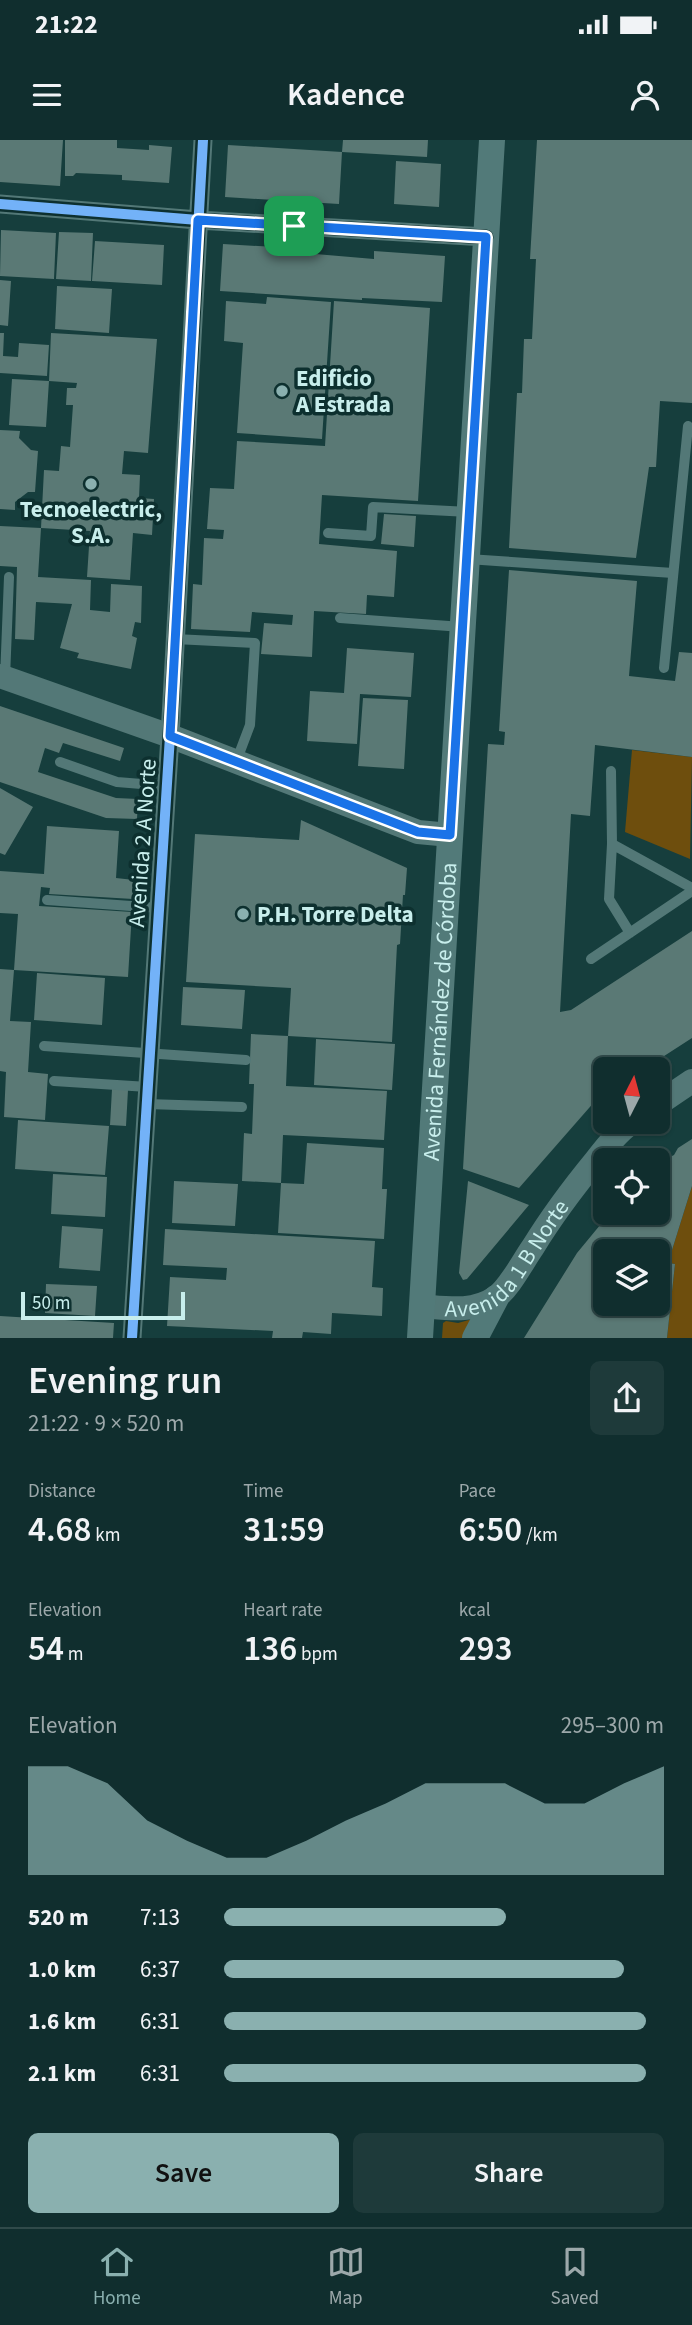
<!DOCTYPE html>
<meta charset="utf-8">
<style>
:root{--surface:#102e2e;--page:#1e3a3a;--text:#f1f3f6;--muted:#9ca8aa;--line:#304a4a;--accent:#8ab0af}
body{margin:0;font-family:"Source Sans 3",sans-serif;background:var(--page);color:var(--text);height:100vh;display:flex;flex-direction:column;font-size:26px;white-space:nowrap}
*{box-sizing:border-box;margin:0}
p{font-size:23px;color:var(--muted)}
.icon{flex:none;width:38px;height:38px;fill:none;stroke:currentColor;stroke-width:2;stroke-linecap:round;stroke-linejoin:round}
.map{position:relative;height:1198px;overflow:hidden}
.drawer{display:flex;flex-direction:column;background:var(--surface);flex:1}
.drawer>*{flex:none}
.needle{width:46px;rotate:6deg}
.tools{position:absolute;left:593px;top:917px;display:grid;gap:14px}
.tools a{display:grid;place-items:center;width:77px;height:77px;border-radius:10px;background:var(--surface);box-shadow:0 2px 5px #0004,0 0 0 2px var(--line);font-size:35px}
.scale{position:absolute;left:21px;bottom:18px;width:164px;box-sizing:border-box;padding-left:7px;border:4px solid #c8eeec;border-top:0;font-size:19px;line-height:24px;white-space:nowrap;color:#c8eeec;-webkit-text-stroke:5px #0d302f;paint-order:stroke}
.pin{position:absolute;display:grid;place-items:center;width:60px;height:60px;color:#fff;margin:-30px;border-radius:14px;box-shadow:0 4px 10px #0006}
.round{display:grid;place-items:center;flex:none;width:74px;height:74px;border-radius:10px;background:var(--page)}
.summary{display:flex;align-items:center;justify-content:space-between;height:119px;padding:0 28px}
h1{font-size:38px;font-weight:600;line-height:52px}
.figures{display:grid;grid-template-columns:repeat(3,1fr);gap:10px;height:119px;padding:7px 28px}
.figures div{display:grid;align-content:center}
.figures b{font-size:35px;font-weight:600}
.figures small{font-size:19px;font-weight:400}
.figures p{font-size:19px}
.chart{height:196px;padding:14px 28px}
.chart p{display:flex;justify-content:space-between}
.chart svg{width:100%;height:126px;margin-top:7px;fill:var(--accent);opacity:.7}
.cta{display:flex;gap:14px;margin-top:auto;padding:14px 28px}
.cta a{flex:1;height:80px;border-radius:10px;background:var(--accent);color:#111;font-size:28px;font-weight:600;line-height:80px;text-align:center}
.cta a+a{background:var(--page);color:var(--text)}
ul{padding:0 28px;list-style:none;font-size:23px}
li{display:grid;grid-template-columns:112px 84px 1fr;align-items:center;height:52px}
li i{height:18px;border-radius:9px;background:var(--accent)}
.status{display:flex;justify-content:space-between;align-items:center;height:49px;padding:0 35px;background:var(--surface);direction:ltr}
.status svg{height:19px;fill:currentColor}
header{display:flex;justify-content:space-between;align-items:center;height:91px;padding:0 28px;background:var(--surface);font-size:32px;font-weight:600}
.tab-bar{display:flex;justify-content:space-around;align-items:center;height:98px;border-top:2px solid var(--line);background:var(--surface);font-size:19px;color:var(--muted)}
.tab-bar a{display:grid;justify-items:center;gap:4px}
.tab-bar .selected{color:var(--accent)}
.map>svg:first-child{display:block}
</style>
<div class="status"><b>21:22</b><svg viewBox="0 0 49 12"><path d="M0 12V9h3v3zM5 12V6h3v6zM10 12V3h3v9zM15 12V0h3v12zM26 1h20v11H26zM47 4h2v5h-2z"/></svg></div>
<header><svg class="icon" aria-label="menu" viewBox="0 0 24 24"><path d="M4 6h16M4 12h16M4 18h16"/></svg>Kadence<svg class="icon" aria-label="person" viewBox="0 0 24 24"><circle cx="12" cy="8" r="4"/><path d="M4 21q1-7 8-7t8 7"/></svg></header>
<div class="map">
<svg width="692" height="1198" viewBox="0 0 692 1198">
<rect width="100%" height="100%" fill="#163e3d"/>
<path fill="#6e4e0d" d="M 632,610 L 692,617 L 690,719 L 625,692 Z
M 692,1046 L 692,1198 L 667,1198 L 675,1124 L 668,1123 Z
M 476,1178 L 468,1198 L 442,1198 L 443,1183 L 446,1181 L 458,1183 Z"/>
<path fill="#5a7975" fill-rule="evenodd" d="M 0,0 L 63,0 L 60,46 L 0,42 Z
M 65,0 L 117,0 L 117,8 L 149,10 L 149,5 L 172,7 L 169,43 L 122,40 L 122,35 L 76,33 L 73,36 L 65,36 Z
M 343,0 L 428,0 L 427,17 L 342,12 Z
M 537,0 L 692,0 L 692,263 L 660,261 L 656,327 L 649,327 L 636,418 L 509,408 L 517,253 L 522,253 L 524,199 L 532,199 L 536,119 L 530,119 Z
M 228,5 L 342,12 L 339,64 L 225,57 Z
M 396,21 L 441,24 L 439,67 L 394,64 Z
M 1,90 L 56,93 L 54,139 L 0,136 Z
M 59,92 L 93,93 L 91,141 L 56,139 Z
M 95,101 L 164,105 L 162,145 L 92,141 Z
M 223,104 L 293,108 L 292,112 L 374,119 L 374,111 L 445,116 L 442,162 L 362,158 L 362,160 L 220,151 Z
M 0,140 L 11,141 L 8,186 L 0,185 Z
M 57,146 L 112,149 L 109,193 L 55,189 Z
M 267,157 L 331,162 L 322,299 L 237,293 L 243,203 L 224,201 L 226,161 L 266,164 Z
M 334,161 L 430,168 L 418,361 L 322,355 L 319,404 L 397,411 L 394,457 L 367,455 L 366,474 L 314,471 L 312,517 L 261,514 L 264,483 L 292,485 L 293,475 L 252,472 L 250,492 L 191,489 L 193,444 L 202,445 L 204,398 L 223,399 L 224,390 L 207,389 L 210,348 L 234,349 L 237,301 L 325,306 Z
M 0,193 L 4,193 L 3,216 L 18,217 L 19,203 L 49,205 L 47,236 L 0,233 Z
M 51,193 L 157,199 L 148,313 L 124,311 L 122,334 L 140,335 L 139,358 L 154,359 L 152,395 L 133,393 L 130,440 L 87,437 L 90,391 L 41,388 L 44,330 L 59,331 L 61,306 L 70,307 L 73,265 L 66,265 L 67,248 L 76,248 L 77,243 L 49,241 Z
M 12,239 L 49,241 L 46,287 L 9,285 Z
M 0,290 L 20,291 L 19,298 L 31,310 L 38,311 L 35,352 L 28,352 L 15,362 L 15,370 L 0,369 Z
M 384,374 L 416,376 L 414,407 L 381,404 Z
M 0,386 L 41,388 L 38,437 L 91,440 L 90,470 L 110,472 L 111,444 L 142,446 L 141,483 L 135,482 L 132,496 L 137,498 L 131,529 L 77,518 L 79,513 L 60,508 L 72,464 L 36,462 L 34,500 L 15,499 L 17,427 L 0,426 Z
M 509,430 L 637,441 L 629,536 L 675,541 L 679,512 L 692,513 L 692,617 L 595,605 L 590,676 L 571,674 L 560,872 L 571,870 L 692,791 L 692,898 L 644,929 L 606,929 L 606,954 L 596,960 L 519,1048 L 463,1029 L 488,604 L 504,605 L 505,592 L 499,591 Z
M 347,508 L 414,513 L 411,557 L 360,554 L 357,604 L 307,601 L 310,551 L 344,553 Z
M 363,558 L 408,560 L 404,629 L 358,626 Z
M 0,566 L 124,608 L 120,621 L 63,603 L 59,613 L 45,608 L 38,632 L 116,658 L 138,659 L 137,679 L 106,678 L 0,642 Z
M 0,648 L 33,667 L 5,715 L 0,713 Z
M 301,680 L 407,728 L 405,755 L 403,755 L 400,804 L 397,805 L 392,902 L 288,896 L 291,848 L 186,842 L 195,694 L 299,700 Z
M 47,686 L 119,691 L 116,738 L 134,740 L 133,759 L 49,754 L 50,748 L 41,747 L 39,766 L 132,772 L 128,837 L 14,830 L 18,774 L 0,773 L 0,731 L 44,734 Z
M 0,829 L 14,830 L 10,881 L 31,882 L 28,932 L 48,934 L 45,980 L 4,977 L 6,932 L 0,931 Z
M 37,833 L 105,838 L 102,885 L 34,880 Z
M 183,847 L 245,850 L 242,889 L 181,885 Z
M 251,894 L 288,896 L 286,946 L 387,951 L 384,1000 L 283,995 L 281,1043 L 242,1041 L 244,993 L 252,994 L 254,944 L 249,944 Z
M 316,899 L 395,904 L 392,950 L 314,945 Z
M 112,949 L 128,950 L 126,986 L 110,985 Z
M 18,980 L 109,986 L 105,1035 L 15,1029 Z
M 692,999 L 692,1046 L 668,1123 L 675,1124 L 667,1198 L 524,1198 L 577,1113 L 610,1073 L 658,1073 L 658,1023 L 674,1015 L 678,1008 ZM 606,1111 L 658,1111 L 658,1164 L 606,1164 Z
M 307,1003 L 384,1008 L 382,1049 L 387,1049 L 384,1099 L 278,1093 L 281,1043 L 304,1044 Z
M 53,1034 L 107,1037 L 105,1077 L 51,1074 Z
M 174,1041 L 238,1044 L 235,1086 L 172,1083 Z
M 468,1041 L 529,1065 L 467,1139 L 463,1140 L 459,1133 Z
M 62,1086 L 103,1089 L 100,1131 L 59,1128 Z
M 165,1089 L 375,1101 L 372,1147 L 383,1148 L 382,1176 L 332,1173 L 331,1194 L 303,1192 L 302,1198 L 272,1198 L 273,1191 L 167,1186 L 170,1137 L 226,1140 L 227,1128 L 163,1125 Z
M 46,1144 L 97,1146 L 95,1176 L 45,1173 Z
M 0,1176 L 114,1183 L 113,1198 L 0,1198 Z"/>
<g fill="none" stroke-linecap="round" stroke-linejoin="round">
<path stroke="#537877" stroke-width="10" d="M 328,393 L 371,396 L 373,367 L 469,372
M 468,419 L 673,433
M 340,478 L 462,487
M 175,499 L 255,503 L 250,585 L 236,622
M 664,528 L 688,286
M 5,538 L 9,437
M 60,622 L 117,642 L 166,646
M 611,631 L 612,704 L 692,748
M 612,704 L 609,759 L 630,793
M 47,760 L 159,768
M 591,819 L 692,751
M 44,906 L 246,920
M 54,941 L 148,947
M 147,964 L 242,967"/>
<path stroke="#537877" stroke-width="19" d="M 0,64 L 198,80 L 486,97
M 132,1198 L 170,596 L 203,0"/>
<g stroke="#537877" stroke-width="24">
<path d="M 0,536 L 170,596 L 418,692 L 450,695"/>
<path d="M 658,964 L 692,941"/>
<path id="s1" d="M 422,1166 C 446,1168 473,1173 495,1158 C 509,1149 523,1121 533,1107 C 552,1076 573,1048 596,1020 C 607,1006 618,992 632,982"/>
</g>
<g stroke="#527a79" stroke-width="26">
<path id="s2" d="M 420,1198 L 492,0"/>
<path d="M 475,1198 L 496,1158"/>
</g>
<g stroke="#0d302f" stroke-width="15">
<path id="cycleway" d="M 0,64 L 198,80 L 486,97
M 132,1198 L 170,596 L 203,0"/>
</g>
<use href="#cycleway" stroke="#73b2f8" stroke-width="10"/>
</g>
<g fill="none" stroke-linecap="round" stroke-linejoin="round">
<g stroke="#fff" stroke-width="14">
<path id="route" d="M 198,80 L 486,97 L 450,695 L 418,692 L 170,596 Z"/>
</g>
<use href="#route" stroke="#1a73e8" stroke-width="9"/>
</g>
<g fill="#8ab0af" stroke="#0d302f" stroke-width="2.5">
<circle cx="282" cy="251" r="7"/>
<circle cx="91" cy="344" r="7"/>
<circle cx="243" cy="774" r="7"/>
</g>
<g text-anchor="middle" stroke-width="7" stroke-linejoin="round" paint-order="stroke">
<g font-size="23" font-weight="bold" fill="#c8eeec" stroke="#0d302f" text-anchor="start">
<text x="296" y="246">Edificio<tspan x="296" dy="26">A Estrada</tspan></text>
<text x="91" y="377" text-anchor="middle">Tecnoelectric,<tspan x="91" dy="26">S.A.</tspan></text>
<text x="257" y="782">P.H. Torre Delta</text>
</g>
<g font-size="23" fill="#c8eeec" stroke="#0d302f">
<text transform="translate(142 703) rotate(-86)" y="8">Avenida 2 A Norte</text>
<text dy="8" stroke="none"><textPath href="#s2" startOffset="327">Avenida Fernández de Córdoba</textPath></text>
<text dy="8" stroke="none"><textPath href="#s1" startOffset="108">Avenida 1 B Norte</textPath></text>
</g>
</g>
</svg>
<div class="tools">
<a><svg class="needle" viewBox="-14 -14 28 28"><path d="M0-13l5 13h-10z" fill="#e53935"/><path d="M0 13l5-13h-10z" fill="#9ca8aa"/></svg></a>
<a><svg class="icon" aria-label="locate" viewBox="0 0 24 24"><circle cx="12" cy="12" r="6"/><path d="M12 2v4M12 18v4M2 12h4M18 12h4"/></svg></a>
<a><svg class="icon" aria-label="layers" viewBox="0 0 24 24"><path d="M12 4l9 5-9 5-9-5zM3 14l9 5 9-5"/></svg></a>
</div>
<div class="scale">50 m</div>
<div class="pin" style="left:294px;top:86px;background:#1e9e55"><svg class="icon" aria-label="arrive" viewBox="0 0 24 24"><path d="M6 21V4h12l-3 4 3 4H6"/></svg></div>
</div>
<section class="drawer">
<div class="summary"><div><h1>Evening run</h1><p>21:22 · 9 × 520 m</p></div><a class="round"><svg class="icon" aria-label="share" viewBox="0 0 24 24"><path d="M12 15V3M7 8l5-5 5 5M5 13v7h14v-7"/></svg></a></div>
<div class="figures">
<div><p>Distance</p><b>4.68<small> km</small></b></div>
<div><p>Time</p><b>31:59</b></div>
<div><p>Pace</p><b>6:50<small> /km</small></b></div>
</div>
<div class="figures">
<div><p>Elevation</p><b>54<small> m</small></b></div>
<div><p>Heart rate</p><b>136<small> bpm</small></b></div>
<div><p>kcal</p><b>293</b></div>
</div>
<div class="chart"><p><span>Elevation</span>295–300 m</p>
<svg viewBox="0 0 160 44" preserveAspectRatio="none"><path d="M0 44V6L10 6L20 12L30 25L40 32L50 38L60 38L70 32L80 25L90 19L100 12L110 12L120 12L130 19L140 19L150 12L160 6V44z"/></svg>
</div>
<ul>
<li><b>520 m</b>7:13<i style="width:64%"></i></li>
<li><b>1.0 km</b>6:37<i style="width:91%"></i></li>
<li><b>1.6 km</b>6:31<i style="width:96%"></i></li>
<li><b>2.1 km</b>6:31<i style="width:96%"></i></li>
</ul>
<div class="cta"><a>Save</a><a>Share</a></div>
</section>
<nav class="tab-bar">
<a class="selected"><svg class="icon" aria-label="home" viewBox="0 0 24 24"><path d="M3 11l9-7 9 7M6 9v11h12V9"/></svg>Home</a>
<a><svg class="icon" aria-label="map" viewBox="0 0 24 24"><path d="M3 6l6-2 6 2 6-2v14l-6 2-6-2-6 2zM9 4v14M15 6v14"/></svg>Map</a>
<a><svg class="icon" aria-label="saved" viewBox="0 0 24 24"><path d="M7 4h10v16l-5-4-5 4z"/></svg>Saved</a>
</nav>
